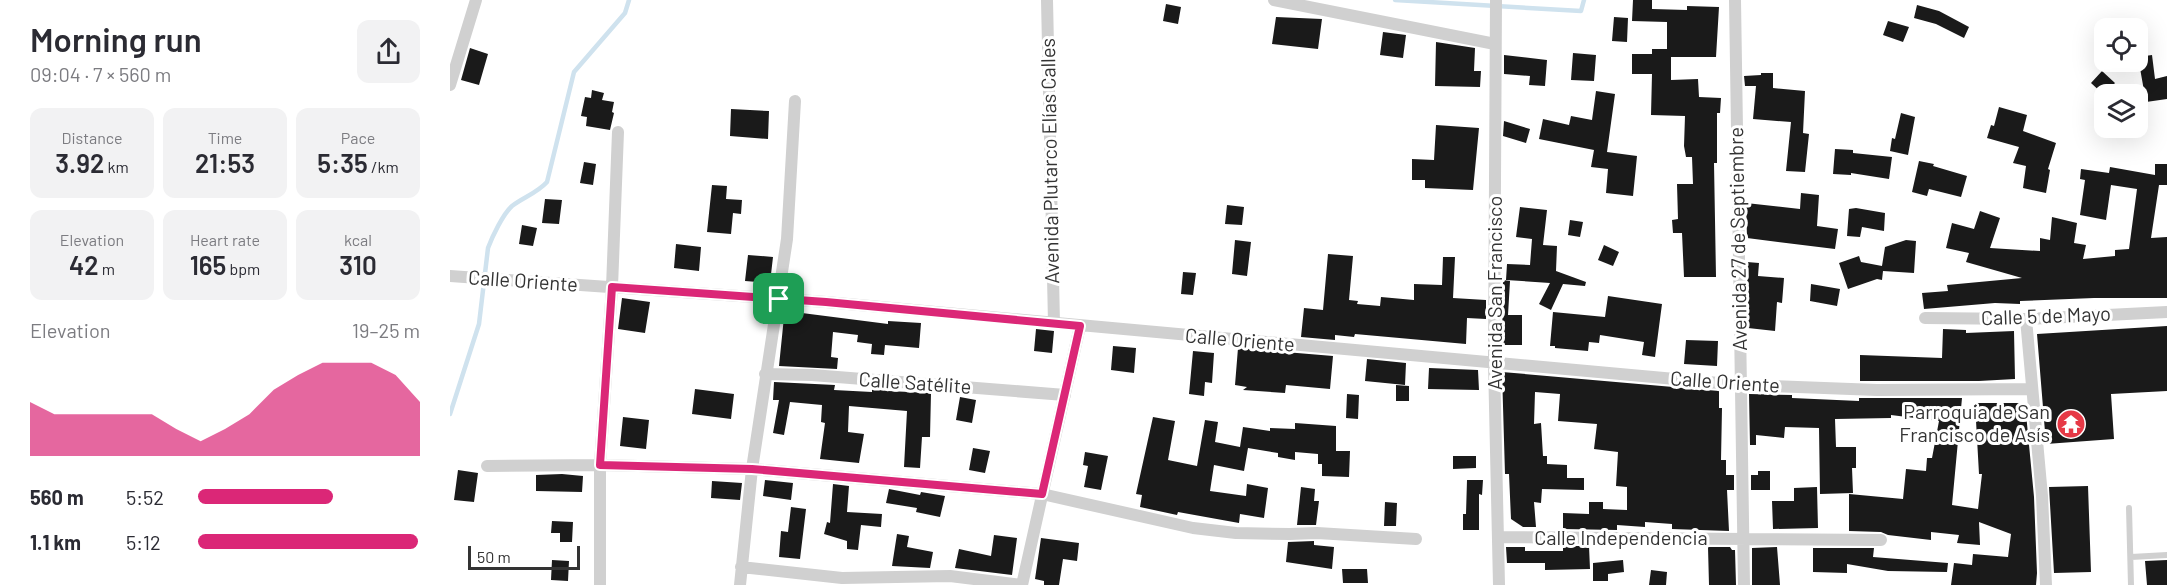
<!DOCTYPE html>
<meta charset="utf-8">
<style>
:root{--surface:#fff;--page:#f2f2f3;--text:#2b2b33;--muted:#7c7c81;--accent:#db2777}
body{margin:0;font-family:Barlow,sans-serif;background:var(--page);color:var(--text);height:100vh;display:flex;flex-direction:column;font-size:22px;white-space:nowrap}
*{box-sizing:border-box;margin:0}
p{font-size:20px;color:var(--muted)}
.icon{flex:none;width:33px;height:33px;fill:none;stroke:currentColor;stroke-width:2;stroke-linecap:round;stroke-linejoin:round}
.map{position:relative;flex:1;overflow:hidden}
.sheet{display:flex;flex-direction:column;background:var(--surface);width:450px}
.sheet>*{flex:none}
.buttons{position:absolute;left:1644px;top:18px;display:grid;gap:12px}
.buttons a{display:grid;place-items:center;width:54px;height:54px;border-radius:12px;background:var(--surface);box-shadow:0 6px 24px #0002;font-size:30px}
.scale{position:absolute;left:18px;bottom:15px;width:112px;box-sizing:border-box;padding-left:6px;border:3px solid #333;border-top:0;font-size:16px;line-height:21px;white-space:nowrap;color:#333;-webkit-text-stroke:4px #fff;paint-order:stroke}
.pin{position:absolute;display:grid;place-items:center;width:51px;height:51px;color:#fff;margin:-26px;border-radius:12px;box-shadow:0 3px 9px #0006}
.round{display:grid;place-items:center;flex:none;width:63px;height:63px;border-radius:12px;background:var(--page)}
.head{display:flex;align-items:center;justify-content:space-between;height:102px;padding:0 30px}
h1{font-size:33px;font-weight:600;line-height:45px}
.stats{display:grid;grid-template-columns:repeat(3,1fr);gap:9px;height:102px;padding:6px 30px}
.stats div{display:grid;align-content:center;border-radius:12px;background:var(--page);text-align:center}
.stats b{font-size:26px;font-weight:600}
.stats small{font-size:16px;font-weight:400}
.stats p{font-size:16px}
.chart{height:168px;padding:12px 30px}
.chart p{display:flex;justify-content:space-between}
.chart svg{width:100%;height:108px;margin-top:6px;fill:var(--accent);opacity:.7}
ul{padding:0 30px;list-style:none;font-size:20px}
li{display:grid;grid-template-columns:96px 72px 1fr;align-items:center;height:45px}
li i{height:15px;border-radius:8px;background:var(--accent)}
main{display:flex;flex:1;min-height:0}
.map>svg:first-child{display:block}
</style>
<main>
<section class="sheet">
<div class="head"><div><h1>Morning run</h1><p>09:04 · 7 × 560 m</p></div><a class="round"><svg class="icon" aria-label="share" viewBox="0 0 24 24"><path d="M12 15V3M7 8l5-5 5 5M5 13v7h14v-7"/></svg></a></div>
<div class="stats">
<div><p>Distance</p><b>3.92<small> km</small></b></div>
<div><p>Time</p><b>21:53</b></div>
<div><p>Pace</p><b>5:35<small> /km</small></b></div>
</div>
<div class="stats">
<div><p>Elevation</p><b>42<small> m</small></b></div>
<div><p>Heart rate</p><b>165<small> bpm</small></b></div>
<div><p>kcal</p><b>310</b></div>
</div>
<div class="chart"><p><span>Elevation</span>19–25 m</p>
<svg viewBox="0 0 160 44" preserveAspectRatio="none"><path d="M0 44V22L10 27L20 27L30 27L40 27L50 27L60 33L70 38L80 33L90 27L100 17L110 11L120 6L130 6L140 6L150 11L160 22V44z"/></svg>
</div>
<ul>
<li><b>560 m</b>5:52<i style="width:61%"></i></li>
<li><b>1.1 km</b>5:12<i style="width:99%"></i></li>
</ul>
</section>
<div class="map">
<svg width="1717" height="585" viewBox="0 0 1717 585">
<rect width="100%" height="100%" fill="#fff"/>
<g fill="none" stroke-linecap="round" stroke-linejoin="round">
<path stroke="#cfe2ee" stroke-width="4.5" d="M 945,0 L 1131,11 L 1134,0
M 0,414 L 29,324 L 38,248 C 42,237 53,214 62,206 C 74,197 87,193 97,182 L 124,72 L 175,13 L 179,0"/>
</g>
<path fill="#1a1a1a" d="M 1183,0 L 1202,0 L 1202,9 L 1237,10 L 1237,6 L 1269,7 L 1266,57 L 1221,57 L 1221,80 L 1248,79 L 1249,97 L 1271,98 L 1270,113 L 1267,113 L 1267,163 L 1264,163 L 1266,277 L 1234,277 L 1232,233 L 1223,233 L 1222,220 L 1228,219 L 1227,184 L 1243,184 L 1242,157 L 1236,157 L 1234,146 L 1235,116 L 1201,115 L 1202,74 L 1182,74 L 1182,54 L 1202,54 L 1202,49 L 1217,49 L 1217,22 L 1182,21 Z
M 716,4 L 731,7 L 728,24 L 713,21 Z
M 1467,5 L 1489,11 L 1519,27 L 1514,38 L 1486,24 L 1464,18 Z
M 826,17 L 872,19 L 868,49 L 822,44 Z
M 1164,17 L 1178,18 L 1177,42 L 1162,41 Z
M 1438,21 L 1459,27 L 1453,42 L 1433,35 Z
M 933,32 L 956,35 L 953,58 L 930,55 Z
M 986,42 L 1025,48 L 1024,71 L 1031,71 L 1030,87 L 985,86 Z
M 20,48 L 38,54 L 29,85 L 11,80 Z
M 1123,53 L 1146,55 L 1144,81 L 1121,80 Z
M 1054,55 L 1097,60 L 1095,86 L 1079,85 L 1080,76 L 1054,74 Z
M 1702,55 L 1705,79 L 1717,76 L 1717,99 L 1696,102 L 1688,57 Z
M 1652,71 L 1665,83 L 1654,95 L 1641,83 Z
M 1311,73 L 1323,73 L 1323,88 L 1355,91 L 1353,133 L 1359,134 L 1355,172 L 1336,171 L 1341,122 L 1303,119 L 1306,86 L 1295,86 L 1294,76 L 1311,75 Z
M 142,90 L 154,93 L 152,100 L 164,102 L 162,112 L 164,113 L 160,130 L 136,126 L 137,117 L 131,116 L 135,97 L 141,98 Z
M 1146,91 L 1165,94 L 1157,152 L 1187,156 L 1183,196 L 1156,193 L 1158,169 L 1141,167 L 1144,150 L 1089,139 L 1093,119 L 1119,125 L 1121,116 L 1142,120 Z
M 1549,107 L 1577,115 L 1573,131 L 1606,143 L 1598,169 L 1600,170 L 1596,193 L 1573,188 L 1576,166 L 1563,163 L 1569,147 L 1537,138 L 1541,125 L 1544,126 Z
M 281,109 L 319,111 L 318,139 L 280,136 Z
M 1451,113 L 1465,117 L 1458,155 L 1440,151 L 1442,138 L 1445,139 Z
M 1054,121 L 1080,129 L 1076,143 L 1053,136 Z
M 986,125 L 1029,128 L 1023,190 L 975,188 L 975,180 L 962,180 L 962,159 L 984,160 Z
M 1385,149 L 1403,150 L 1403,153 L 1442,157 L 1439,179 L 1401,173 L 1401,175 L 1383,174 Z
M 1469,161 L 1484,164 L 1483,166 L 1517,176 L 1511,197 L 1479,189 L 1477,196 L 1462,192 Z
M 134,162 L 146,164 L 143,185 L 130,183 Z
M 1705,164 L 1717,164 L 1717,185 L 1709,185 L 1701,238 L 1717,237 L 1717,298 L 1644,298 L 1570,301 L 1570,304 L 1545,303 L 1474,309 L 1472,293 L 1498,291 L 1497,285 L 1572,278 L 1516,262 L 1519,253 L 1496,248 L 1502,223 L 1524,229 L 1530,211 L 1550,218 L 1540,248 L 1590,251 L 1590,238 L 1600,240 L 1602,217 L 1627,223 L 1624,243 L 1636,245 L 1633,259 L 1665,256 L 1665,250 L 1679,249 L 1687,189 L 1661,185 L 1656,220 L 1630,215 L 1635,180 L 1630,179 L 1631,169 L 1659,173 L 1660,167 L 1705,175 Z
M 262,185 L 277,186 L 276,199 L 292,200 L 291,214 L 283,213 L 281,234 L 257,232 Z
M 1351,193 L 1369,195 L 1367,226 L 1388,229 L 1385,249 L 1297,238 L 1296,203 L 1350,209 Z
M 95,199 L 112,200 L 109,224 L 92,223 Z
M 777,205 L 794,207 L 792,225 L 775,224 Z
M 1070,207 L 1097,210 L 1093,245 L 1107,246 L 1106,271 L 1136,282 L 1135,286 L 1113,284 L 1101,310 L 1089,304 L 1100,283 L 1056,280 L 1057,264 L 1080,265 L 1082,239 L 1066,237 Z
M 1406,208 L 1435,213 L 1434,231 L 1412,227 L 1410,237 L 1397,236 L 1399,209 Z
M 1120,220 L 1133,222 L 1130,237 L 1118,235 Z
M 72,225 L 87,228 L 83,246 L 69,244 Z
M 785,240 L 801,242 L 797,276 L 782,274 Z
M 1456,240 L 1466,241 L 1464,273 L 1433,271 L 1432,280 L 1427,279 L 1398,289 L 1389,263 L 1409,256 L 1411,262 L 1432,266 L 1435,247 Z
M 226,244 L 251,247 L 249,271 L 224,268 Z
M 1154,245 L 1169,252 L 1163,266 L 1148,260 Z
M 878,254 L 903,256 L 899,300 L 908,301 L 907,304 L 930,306 L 931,297 L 964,300 L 964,284 L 992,285 L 993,257 L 1005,257 L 1003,298 L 1036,300 L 1036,319 L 1017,318 L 1016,344 L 905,334 L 904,337 L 885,335 L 885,340 L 851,337 L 854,308 L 873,310 Z
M 298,255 L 323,257 L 320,283 L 295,281 Z
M 1297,262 L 1309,263 L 1308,276 L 1334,278 L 1332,303 L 1327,302 L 1325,331 L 1298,328 Z
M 733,272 L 746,273 L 743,295 L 731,294 Z
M 1053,280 L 1060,281 L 1058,315 L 1072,315 L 1072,345 L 1052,345 Z
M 1361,284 L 1390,289 L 1387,306 L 1360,301 Z
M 1158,296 L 1212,304 L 1205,357 L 1192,355 L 1194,342 L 1150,335 L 1149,343 L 1139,342 L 1138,351 L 1105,348 L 1105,346 L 1100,346 L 1103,312 L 1155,317 Z
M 172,298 L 200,302 L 195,333 L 168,329 Z
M 335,307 L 353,309 L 352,313 L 438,324 L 438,321 L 471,323 L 469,348 L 435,345 L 434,355 L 421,354 L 422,344 L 407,342 L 408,335 L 383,332 L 381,357 L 388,358 L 387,369 L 329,366 Z
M 1717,326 L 1717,391 L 1661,394 L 1664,439 L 1596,444 L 1587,334 Z
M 586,329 L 604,331 L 602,353 L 584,351 Z
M 1493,329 L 1516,330 L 1516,333 L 1564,331 L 1565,379 L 1529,381 L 1410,381 L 1410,355 L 1492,358 Z
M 1236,340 L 1268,341 L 1267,366 L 1234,364 Z
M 663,346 L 686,348 L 684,373 L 661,370 Z
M 788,348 L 883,356 L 880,389 L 836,385 L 835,393 L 793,390 L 797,387 L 785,385 Z
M 743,351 L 764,353 L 762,383 L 755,382 L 754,396 L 739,394 Z
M 917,359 L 956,363 L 955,385 L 915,381 Z
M 979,368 L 1028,370 L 1029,390 L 978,389 Z
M 1052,372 L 1269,391 L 1269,408 L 1272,408 L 1271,460 L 1276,460 L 1276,475 L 1284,475 L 1284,490 L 1277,490 L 1279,531 L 1222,529 L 1222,524 L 1195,522 L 1195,527 L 1167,525 L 1167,530 L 1113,529 L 1113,513 L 1139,514 L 1139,502 L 1153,502 L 1153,509 L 1177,510 L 1177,487 L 1166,486 L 1168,452 L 1144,449 L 1147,424 L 1108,421 L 1110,394 L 1085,392 L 1084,424 L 1091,423 L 1093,456 L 1097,456 L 1097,464 L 1117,465 L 1117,478 L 1134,478 L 1134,490 L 1092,489 L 1091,503 L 1084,502 L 1086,527 L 1073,527 L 1061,519 L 1059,474 L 1055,474 Z
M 324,382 L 385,385 L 384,390 L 422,392 L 422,388 L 438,389 L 438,391 L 481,393 L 480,437 L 472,437 L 470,468 L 454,467 L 457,411 L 399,406 L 398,432 L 414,434 L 409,463 L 370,459 L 375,423 L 371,422 L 372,405 L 340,402 L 334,435 L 323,433 L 329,400 L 323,400 Z
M 946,385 L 959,386 L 959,401 L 946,401 Z
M 245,389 L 284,394 L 281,419 L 242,414 Z
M 897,394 L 909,395 L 908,419 L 896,418 Z
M 1299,394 L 1342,395 L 1342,398 L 1409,401 L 1409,398 L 1512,398 L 1502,505 L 1528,509 L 1532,474 L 1529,474 L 1525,403 L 1575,403 L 1584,497 L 1587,573 L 1586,585 L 1501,585 L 1504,563 L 1522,565 L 1523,554 L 1558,557 L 1561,534 L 1529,522 L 1530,545 L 1507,543 L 1509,535 L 1481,532 L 1481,540 L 1438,535 L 1431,532 L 1399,531 L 1399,494 L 1453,499 L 1456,469 L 1476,471 L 1477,458 L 1482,458 L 1489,421 L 1441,415 L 1441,418 L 1385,419 L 1386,447 L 1406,447 L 1406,468 L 1402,468 L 1403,493 L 1370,494 L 1369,428 L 1335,427 L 1334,438 L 1306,435 L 1306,445 L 1300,445 Z
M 510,397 L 526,400 L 522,423 L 506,420 Z
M 173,417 L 199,420 L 196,449 L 170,446 Z
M 703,417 L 725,421 L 718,460 L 747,466 L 755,420 L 768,422 L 765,442 L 790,447 L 793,427 L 820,431 L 820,428 L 845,429 L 845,423 L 886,426 L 886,451 L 900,451 L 899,477 L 872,476 L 872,464 L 868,464 L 868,454 L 845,452 L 845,460 L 828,457 L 828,453 L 798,448 L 794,471 L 764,465 L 760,491 L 796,496 L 797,484 L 818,488 L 814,518 L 790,514 L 789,523 L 728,512 L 727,515 L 690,507 L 692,495 L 686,494 Z
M 523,448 L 540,451 L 535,473 L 519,470 Z
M 635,452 L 658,456 L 651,490 L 634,487 L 638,466 L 633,465 Z
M 1003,456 L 1026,456 L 1026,468 L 1003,469 Z
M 8,470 L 28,473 L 24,502 L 4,500 Z
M 1308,471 L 1320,471 L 1320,490 L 1301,490 L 1301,475 L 1308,475 Z
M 112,474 L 133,476 L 132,492 L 86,491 L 86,475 Z
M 315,480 L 343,483 L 341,500 L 313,496 Z
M 1017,480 L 1033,480 L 1032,495 L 1029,494 L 1029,530 L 1013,530 L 1013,514 L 1016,514 Z
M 262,481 L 292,483 L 290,500 L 261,498 Z
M 383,484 L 399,486 L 397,512 L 432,514 L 431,527 L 411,525 L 408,550 L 397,549 L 397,541 L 374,534 L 377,522 L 380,523 Z
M 1638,486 L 1641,572 L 1604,573 L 1599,487 Z
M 851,487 L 865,489 L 864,501 L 869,501 L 866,525 L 847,525 Z
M 1367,487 L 1368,528 L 1323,529 L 1322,501 L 1344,501 L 1344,488 Z
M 439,489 L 470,495 L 471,492 L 495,496 L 490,517 L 466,512 L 467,508 L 436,503 Z
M 935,502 L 947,503 L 946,526 L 934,526 Z
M 341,507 L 356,509 L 350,559 L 329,557 L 331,531 L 338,532 Z
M 102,521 L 123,522 L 122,542 L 110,542 L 110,533 L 101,533 Z
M 447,534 L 459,536 L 457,547 L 483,552 L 480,568 L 442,566 Z
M 544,535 L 567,538 L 562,575 L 505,568 L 509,549 L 541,556 Z
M 591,538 L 629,543 L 627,561 L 613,559 L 609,585 L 594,585 L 594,581 L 585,579 Z
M 864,541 L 864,545 L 884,547 L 882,569 L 836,562 L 838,542 Z
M 1113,546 L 1139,546 L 1140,569 L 1095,570 L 1095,563 L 1057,563 L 1056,547 L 1075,547 L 1075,551 L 1113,551 Z
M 1258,547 L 1280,547 L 1282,550 L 1285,550 L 1286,585 L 1259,585 Z
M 1327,547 L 1330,585 L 1302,585 L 1302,548 Z
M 1363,548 L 1424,548 L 1423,557 L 1498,563 L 1497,572 L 1438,571 L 1397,564 L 1397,573 L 1363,572 Z
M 102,560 L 119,561 L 118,581 L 101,580 Z
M 1173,560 L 1174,572 L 1158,574 L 1158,581 L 1143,581 L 1143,563 Z
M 1717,560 L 1717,585 L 1697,585 L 1695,561 Z
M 892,569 L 917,569 L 918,583 L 893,583 Z
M 1201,570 L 1217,572 L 1216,585 L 1199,585 Z"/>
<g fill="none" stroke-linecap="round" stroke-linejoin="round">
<path stroke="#d0d0d0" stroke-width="6" d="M 1679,508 L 1681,585
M 1681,557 L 1717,555"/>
<path stroke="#d0d0d0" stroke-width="12" d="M 597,0 L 604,323
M 824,0 L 1045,44
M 1046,0 L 1044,362 L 1049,585
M 1285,0 L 1294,585
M 0,85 L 26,0
M 0,276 L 376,302 L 1291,385 L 1427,390 L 1582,389
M 1475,318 L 1576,319 L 1717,312
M 1576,319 L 1592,496 L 1596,585
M 315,374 L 362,375 L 615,395
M 37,466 L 150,465 L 302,469 L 592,494 L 743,528 L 786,533 L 840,534 L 867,533 L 966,539
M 1048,537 L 1431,540
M 291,567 L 392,578 L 500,576 L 572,585
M 150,585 L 150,465 L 162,287 L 168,132
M 290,585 L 302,469 L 337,239 L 345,101
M 572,585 L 630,326"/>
</g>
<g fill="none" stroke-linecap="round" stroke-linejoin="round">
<g stroke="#fff" stroke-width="12">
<path id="route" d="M 162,287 L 376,302 L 630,326 L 592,494 L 302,469 L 150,465 Z"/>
</g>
<use href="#route" stroke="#db2777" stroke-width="8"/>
</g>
<defs>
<g id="temple-disc" transform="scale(1.5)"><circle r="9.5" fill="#e63946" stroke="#fff"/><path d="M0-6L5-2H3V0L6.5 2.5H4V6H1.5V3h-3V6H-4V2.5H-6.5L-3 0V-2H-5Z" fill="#fff"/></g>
</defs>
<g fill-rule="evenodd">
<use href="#temple-disc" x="1621" y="424"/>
</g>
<g text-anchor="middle" stroke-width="6" stroke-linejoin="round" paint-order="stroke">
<g font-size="20" fill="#333" stroke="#fff">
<text transform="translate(600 161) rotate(-91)" y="7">Avenida Plutarco Elías Calles</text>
<text transform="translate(1288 239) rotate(-91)" y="7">Avenida 27 de Septiembre</text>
<text transform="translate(73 281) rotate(4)" y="7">Calle Oriente</text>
<text transform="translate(1045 293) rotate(-90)" y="7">Avenida San Francisco</text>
<text transform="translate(1596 316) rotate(-2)" y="7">Calle 5 de Mayo</text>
<text transform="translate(790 340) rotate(5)" y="7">Calle Oriente</text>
<text transform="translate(1275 382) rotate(4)" y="7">Calle Oriente</text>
<text transform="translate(465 383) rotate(4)" y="7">Calle Satélite</text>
<text x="1171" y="545">Calle Independencia</text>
</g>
<g font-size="20" fill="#333" stroke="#fff" text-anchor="end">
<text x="1600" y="419">Parroquia de San<tspan x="1600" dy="23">Francisco de Asís</tspan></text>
</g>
</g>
</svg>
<div class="buttons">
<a><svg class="icon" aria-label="locate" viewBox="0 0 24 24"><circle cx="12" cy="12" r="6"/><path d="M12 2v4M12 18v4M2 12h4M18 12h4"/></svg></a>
<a><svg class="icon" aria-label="layers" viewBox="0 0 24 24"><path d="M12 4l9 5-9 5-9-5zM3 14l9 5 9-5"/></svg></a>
</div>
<div class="scale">50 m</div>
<div class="pin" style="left:329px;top:299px;background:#1e9e55"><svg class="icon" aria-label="arrive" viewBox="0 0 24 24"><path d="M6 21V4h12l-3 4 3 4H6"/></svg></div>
</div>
</main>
